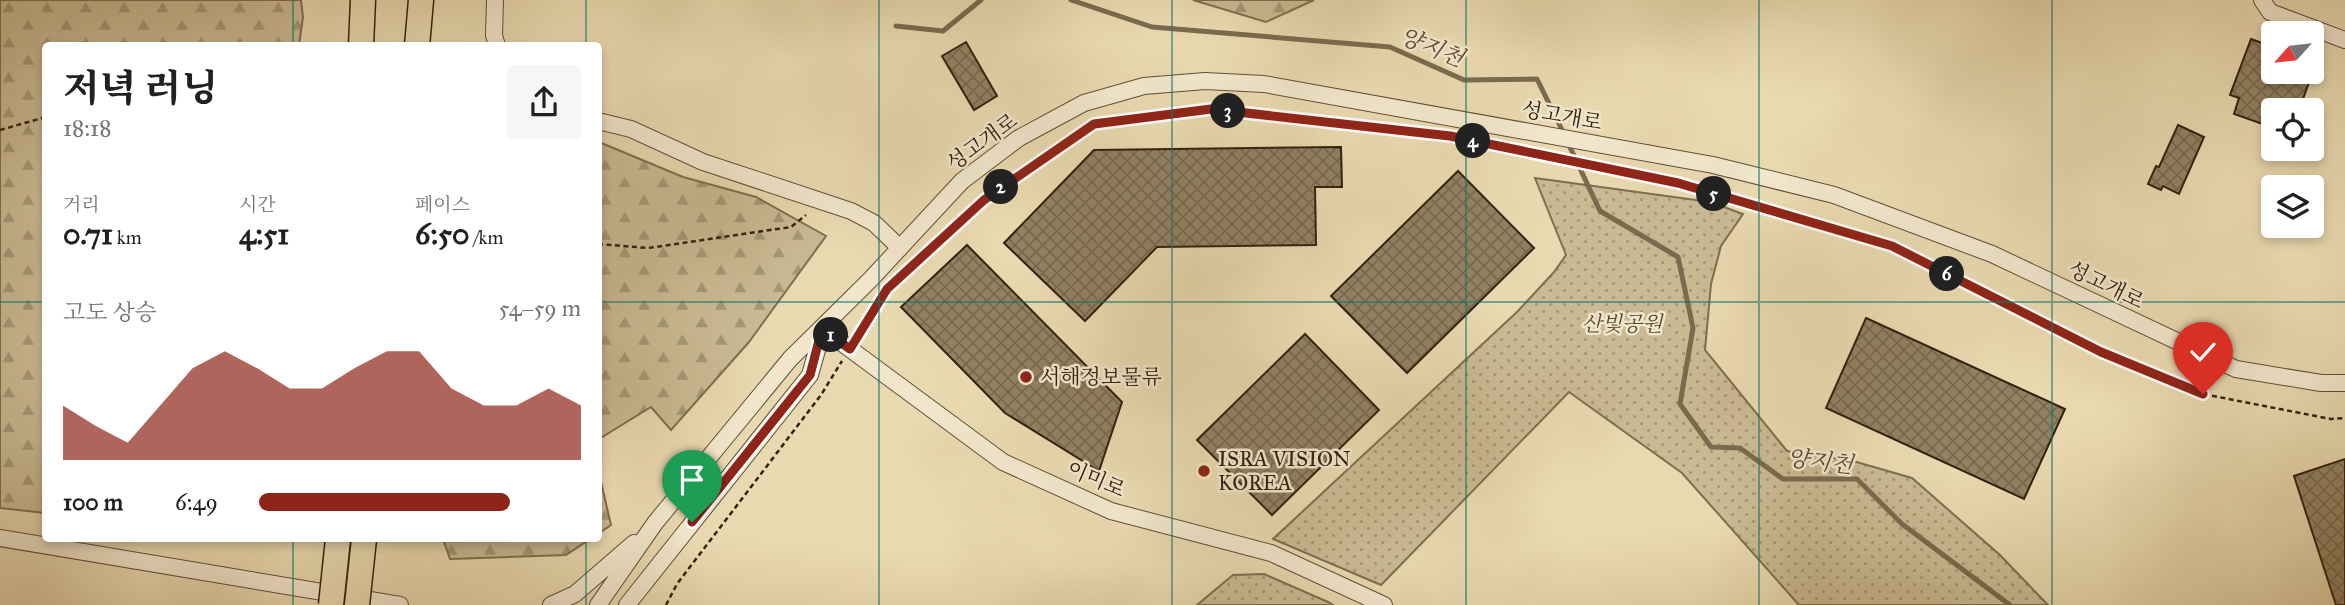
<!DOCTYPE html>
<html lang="ko">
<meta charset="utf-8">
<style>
:root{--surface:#fff;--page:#f6f6f6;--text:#202124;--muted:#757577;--accent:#8f2418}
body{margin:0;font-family:"IM FELL Great Primer","Noto Serif KR",serif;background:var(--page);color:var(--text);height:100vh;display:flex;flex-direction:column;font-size:26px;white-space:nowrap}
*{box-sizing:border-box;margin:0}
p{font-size:23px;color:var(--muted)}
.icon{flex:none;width:38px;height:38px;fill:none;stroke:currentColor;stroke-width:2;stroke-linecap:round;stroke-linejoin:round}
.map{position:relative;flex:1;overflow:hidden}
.side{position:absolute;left:42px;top:42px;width:560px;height:500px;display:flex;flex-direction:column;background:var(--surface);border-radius:7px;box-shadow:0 4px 10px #0003}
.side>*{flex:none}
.needle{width:46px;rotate:243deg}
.fabs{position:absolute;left:2261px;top:21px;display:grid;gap:14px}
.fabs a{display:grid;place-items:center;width:63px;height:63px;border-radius:7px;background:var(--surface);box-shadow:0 4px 10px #0003;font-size:35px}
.pin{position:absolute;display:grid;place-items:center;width:60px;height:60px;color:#fff;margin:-72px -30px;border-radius:50% 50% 50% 0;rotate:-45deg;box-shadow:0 0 7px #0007}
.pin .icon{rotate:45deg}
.km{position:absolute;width:35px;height:35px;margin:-18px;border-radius:50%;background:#222;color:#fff;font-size:19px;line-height:35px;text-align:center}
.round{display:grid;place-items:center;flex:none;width:74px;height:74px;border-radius:7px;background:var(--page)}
.head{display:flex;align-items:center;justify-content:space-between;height:119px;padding:0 21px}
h1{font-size:38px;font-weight:800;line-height:52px}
.figures{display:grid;grid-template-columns:repeat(3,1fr);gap:10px;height:119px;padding:7px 21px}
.figures div{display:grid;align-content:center}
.figures b{font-size:30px;font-weight:800}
.figures small{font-size:19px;font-weight:400}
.figures p{font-size:19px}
.chart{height:196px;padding:14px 21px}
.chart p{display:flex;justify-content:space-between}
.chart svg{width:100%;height:126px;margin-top:7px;fill:var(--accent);opacity:.7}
ul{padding:0 21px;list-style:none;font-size:23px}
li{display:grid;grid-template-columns:112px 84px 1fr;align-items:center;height:52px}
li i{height:18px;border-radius:9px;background:var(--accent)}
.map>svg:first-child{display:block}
</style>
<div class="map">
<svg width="2345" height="605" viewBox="0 0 2345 605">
<defs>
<pattern id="forest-firs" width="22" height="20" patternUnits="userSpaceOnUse" patternTransform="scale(1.75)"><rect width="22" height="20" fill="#caba94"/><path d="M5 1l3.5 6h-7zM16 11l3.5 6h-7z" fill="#a59777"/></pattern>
<pattern id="park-dots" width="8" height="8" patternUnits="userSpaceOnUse" patternTransform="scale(1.75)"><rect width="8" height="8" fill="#caba94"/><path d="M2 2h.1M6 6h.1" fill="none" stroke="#a59777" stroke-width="1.8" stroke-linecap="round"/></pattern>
<pattern id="building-cross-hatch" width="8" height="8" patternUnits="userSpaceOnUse" patternTransform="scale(1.75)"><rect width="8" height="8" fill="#928162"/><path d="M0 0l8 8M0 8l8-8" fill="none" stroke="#78694f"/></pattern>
</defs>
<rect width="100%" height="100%" fill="#e9d9b0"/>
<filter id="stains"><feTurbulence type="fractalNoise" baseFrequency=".00286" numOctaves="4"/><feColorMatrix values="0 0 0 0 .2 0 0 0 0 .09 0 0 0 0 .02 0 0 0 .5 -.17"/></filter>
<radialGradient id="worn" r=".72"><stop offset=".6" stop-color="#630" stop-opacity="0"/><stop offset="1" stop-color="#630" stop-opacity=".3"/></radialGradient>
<path fill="url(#forest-firs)" stroke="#7e6e51" stroke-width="2" d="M 0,0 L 301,0 L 303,17 L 299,45 L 46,46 L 45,513 L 0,508 Z
M 1193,0 L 1314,0 L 1266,22 Z
M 599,142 L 683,177 L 756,197 L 826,236 L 749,342 L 671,430 L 651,407 L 599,439 Z
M 598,469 L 611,525 L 599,533 L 598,533 Z
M 443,539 L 590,539 L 566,555 L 450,559 Z"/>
<path fill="url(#park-dots)" stroke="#7e6e51" stroke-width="2" d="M 1535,178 L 1710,202 L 1743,214 L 1721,246 L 1711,284 L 1705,350 L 1787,451 L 1853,461 L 1912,478 L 2000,555 L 2048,605 L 1799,605 L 1682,473 L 1569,392 L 1381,585 L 1273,539 L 1518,311 L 1554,272 L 1566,255 Z
M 1264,574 L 1328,602 L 1333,605 L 1197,605 L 1233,575 Z"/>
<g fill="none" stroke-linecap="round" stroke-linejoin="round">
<path stroke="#7b6a4e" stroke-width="5" d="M 1071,0 L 1152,27 L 1390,47 L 1464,80 L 1537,79 L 1564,134
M 896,26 L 943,31 L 981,0
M 1568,143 L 1600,211 L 1678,257 L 1693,328 L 1680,404 L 1711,447 L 1740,448 L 1783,479 L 1857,479 L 1902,524 L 2010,605"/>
</g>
<path fill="url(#building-cross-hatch)" stroke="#33210e" stroke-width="2" d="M 2251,39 L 2273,47 L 2273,72 L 2312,72 L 2312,61 L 2316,63 L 2299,110 L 2273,110 L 2268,126 L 2234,114 L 2239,98 L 2230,95 Z
M 966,42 L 997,96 L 974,110 L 942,56 Z
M 2178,125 L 2204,137 L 2179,194 L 2163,186 L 2161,190 L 2148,184 L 2156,166 L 2159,167 Z
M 1341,147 L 1342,187 L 1315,187 L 1316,245 L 1157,247 L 1085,321 L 1004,243 L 1094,150 Z
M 1458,171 L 1534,248 L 1407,373 L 1331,296 Z
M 967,245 L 1122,402 L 1099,471 L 1005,413 L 901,307 Z
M 1866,318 L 2065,409 L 2024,499 L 1826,408 Z
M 1305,334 L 1379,410 L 1272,515 L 1197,440 Z
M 2345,459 L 2345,605 L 2336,605 L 2294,476 Z"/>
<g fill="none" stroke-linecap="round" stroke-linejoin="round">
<g stroke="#604f36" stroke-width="18">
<path id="minor" d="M 495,0 L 494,35 L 497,46
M 2262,0 L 2270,12 L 2345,40
M 598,121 L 631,129 L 703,162 L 851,211 L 874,223 L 900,248
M 823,329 L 1003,462 L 1111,511 L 1271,553 L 1384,605
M 0,538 L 400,605
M 551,605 L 575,594 L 634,543
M 598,605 L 655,523 L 790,359 L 870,280 L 962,181 L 1019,138 L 1084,103 L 1144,86 L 1205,81 L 1264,84 L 1713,165 L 1834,195 L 1992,254 L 2236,369 L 2321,383 L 2345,383
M 627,605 L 810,375 L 823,329"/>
</g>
<g stroke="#33210e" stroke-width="27">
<path id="highway" d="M 361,46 L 363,0
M 417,46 L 421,0"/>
</g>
<path stroke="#33210e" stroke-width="2.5" stroke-dasharray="5 3.5" stroke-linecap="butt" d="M 0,130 L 46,117
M 598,244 L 648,248 L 791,227 L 806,215
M 859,335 L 887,289 L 984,199 L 1094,124 L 1211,109 L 1450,136 L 1678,183 L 1892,246 L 2101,352 L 2203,394 L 2331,419 L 2345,418
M 666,605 L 677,584 L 821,395 L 842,361"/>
<use href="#minor" stroke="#f1e6cc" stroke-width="16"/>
<use href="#highway" stroke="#e9d9b0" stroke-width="24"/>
<g stroke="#33210e" stroke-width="27" stroke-linecap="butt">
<path id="highway-bridge" d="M 331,605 L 338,539
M 357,605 L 364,539"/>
</g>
<use href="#highway-bridge" stroke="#e9d9b0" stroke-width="24"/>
</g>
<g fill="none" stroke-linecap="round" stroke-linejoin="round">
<g stroke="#fff" stroke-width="14">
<path id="route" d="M 692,522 L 810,375 L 822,329 L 850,349 L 887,289 L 936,244 L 984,200 L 1094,124 L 1211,109 L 1450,136 L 1678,183 L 1892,246 L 2101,352 L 2203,394"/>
</g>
<use href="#route" stroke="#8f2418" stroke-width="9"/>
</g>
<path fill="none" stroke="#0f766e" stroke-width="2" stroke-opacity="0.55" d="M 293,0 L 293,46M 586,0 L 586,46M 879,0 L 879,605M 1172,0 L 1172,605M 1466,0 L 1466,605M 1759,0 L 1759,605M 2052,0 L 2052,605M 0,302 L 46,302M 598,302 L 2345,302M 293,539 L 293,605M 586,539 L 586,605"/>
<g fill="#8f2418" stroke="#f1e6cc" stroke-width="2.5">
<circle cx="1026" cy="377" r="7"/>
<circle cx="1204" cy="471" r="7"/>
</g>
<g text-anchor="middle" stroke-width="5" stroke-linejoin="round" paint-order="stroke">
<g font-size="21" fill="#33210e" stroke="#f1e6cc">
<text transform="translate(1562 116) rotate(10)" y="7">성고개로</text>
<text transform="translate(982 142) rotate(-36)" y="7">성고개로</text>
<text transform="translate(2106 285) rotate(26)" y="7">성고개로</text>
<text transform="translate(1096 479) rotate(23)" y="7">이미로</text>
</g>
<g font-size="21" font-style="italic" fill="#594730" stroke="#f1e6cc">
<text x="1622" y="331">산빛공원</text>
</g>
<g font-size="21" fill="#33210e" stroke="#f1e6cc" text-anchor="start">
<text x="1040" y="384">서해정보물류</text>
<text x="1218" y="466">ISRA VISION<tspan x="1218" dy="24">KOREA</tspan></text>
</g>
<g font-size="23" font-style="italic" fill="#5d4b33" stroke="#f1e6cc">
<text transform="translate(1432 47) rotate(22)" y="8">양지천</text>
<text transform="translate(1820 461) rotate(7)" y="8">양지천</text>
</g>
</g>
<rect width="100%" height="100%" filter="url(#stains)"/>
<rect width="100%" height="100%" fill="url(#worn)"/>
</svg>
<div class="fabs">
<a><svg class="needle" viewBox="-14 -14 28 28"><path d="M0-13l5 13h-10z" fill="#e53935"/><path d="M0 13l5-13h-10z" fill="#757577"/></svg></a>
<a><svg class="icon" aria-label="locate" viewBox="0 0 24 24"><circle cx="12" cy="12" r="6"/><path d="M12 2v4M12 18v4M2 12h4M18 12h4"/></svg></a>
<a><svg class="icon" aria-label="layers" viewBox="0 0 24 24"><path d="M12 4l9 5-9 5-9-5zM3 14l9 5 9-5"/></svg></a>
</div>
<div class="pin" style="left:692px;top:522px;background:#1e9e55"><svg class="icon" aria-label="arrive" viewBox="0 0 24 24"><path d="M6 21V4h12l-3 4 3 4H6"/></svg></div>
<div class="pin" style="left:2203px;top:394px;background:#d93025"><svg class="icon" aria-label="check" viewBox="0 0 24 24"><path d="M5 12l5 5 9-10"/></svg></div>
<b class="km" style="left:831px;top:335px">1</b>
<b class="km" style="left:1001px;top:187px">2</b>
<b class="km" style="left:1228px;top:111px">3</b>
<b class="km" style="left:1473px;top:141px">4</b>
<b class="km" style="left:1714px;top:194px">5</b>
<b class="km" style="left:1947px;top:274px">6</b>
<section class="side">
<div class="head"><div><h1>저녁 러닝</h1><p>18:18</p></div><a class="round"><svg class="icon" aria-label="share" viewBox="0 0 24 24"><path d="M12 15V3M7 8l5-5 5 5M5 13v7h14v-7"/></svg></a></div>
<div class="figures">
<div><p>거리</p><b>0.71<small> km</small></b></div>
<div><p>시간</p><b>4:51</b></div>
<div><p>페이스</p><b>6:50<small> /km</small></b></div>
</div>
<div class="chart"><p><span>고도 상승</span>54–59 m</p>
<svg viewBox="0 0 160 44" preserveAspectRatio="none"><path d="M0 44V25L10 32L20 38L30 25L40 12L50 6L60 12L70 19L80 19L90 12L100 6L110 6L120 19L130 25L140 25L150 19L160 25V44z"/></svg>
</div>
<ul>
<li><b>100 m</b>6:49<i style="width:78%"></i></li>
</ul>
</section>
</div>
